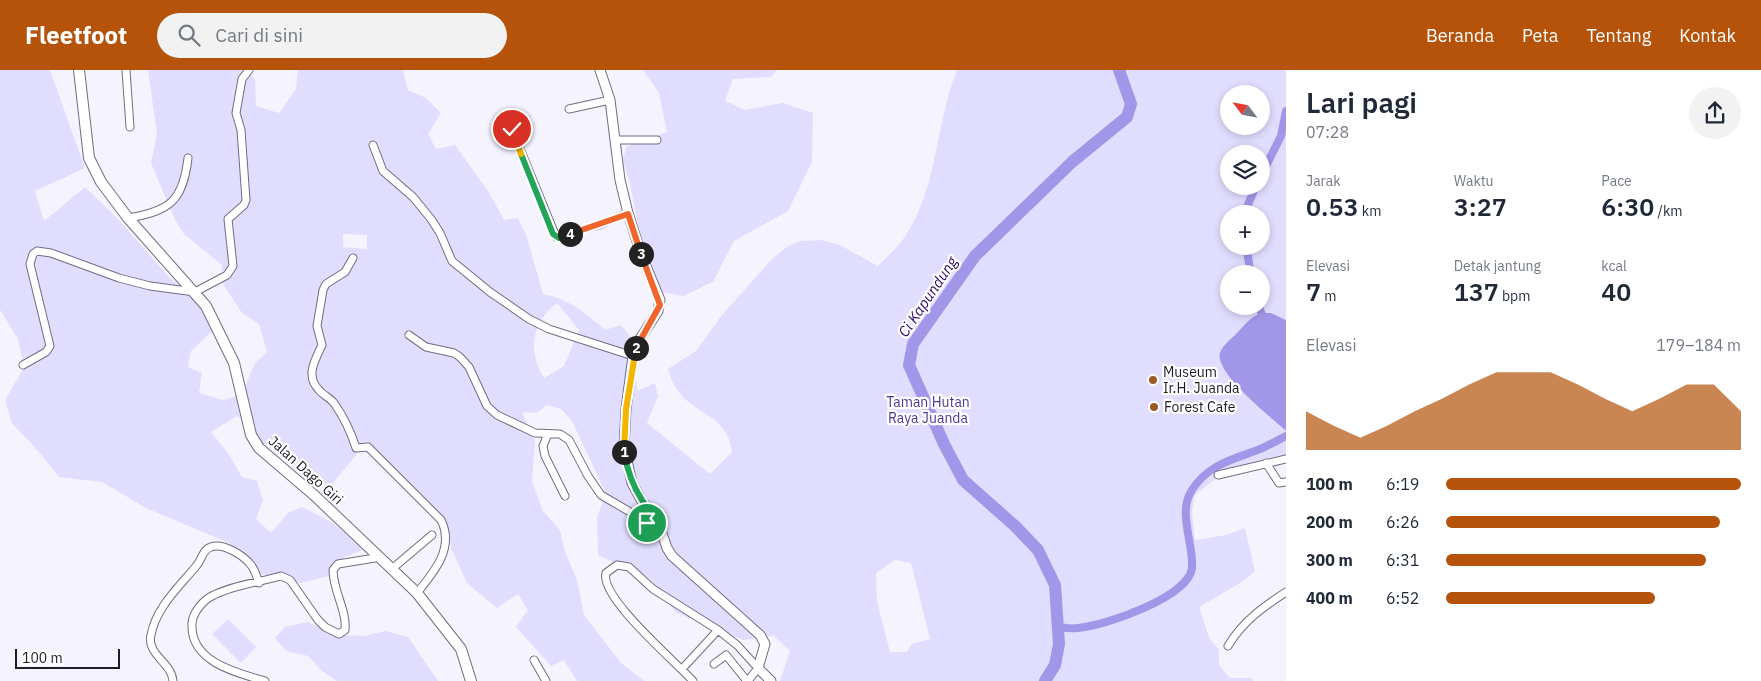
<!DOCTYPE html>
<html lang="id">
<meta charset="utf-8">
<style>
:root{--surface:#fff;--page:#f2f2f3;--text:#1f2937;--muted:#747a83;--accent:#b45309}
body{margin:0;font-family:"IBM Plex Sans",sans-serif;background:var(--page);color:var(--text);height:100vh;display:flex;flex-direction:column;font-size:19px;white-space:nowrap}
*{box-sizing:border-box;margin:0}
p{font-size:16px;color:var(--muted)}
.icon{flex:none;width:28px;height:28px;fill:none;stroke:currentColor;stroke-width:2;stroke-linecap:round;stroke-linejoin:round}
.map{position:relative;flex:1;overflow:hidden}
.drawer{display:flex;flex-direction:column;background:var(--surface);width:475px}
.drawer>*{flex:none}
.needle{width:32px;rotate:302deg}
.buttons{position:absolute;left:1220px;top:15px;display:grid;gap:10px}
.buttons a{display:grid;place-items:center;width:50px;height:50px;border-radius:50%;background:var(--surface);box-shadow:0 2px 8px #0003;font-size:25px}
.scale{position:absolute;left:15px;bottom:12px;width:105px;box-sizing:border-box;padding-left:5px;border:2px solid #1d1c24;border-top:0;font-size:14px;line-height:18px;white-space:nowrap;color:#1d1c24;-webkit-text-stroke:4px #fff;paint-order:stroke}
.pin{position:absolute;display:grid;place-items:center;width:42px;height:42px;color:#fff;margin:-21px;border:2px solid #fff;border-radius:50%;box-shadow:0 1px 5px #0007}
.km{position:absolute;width:25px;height:25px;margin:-12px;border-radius:50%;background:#222;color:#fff;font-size:14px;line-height:25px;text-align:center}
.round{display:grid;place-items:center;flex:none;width:52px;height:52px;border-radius:26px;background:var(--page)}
.summary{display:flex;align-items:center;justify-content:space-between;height:85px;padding:0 20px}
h1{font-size:28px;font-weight:600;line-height:38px}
.stats{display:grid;grid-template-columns:repeat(3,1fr);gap:8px;height:85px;padding:5px 20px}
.stats div{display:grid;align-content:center}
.stats b{font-size:25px;font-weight:600}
.stats small{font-size:14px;font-weight:400}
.stats p{font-size:14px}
.chart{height:140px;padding:10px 20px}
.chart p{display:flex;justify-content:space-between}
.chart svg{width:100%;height:90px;margin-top:5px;fill:var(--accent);opacity:.7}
ul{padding:0 20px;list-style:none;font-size:16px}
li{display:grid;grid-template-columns:80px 60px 1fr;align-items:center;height:38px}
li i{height:12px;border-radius:6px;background:var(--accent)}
header{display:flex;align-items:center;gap:30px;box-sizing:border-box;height:70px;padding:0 25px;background:var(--accent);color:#fff}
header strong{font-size:24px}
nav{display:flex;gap:28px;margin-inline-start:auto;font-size:18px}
.search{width:350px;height:45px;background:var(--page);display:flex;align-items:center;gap:12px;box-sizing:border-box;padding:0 18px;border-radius:28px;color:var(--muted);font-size:19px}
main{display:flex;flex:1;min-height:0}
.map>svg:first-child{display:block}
</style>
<header>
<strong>Fleetfoot</strong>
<div class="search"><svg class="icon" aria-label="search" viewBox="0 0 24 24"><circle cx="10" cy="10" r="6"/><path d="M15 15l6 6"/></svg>Cari di sini</div>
<nav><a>Beranda</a><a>Peta</a><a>Tentang</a><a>Kontak</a></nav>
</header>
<main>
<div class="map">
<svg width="1286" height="611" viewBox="0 0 1286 611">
<rect width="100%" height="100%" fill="#f5f4fe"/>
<path fill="#e0ddfe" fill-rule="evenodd" d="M 0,0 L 50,0 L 85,98 L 35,121 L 44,151 L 85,117 L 118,149 L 167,205 L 201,235 L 212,261 L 191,281 L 188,297 L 202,303 L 199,323 L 223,330 L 237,326 L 244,319 L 255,293 L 267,282 L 259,254 L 242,243 L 223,214 L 222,195 L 184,164 L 175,150 L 151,93 L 157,64 L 148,0 L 246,0 L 245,3 L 255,8 L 256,36 L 279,43 L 296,19 L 298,0 L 403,0 L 408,20 L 426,28 L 441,43 L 428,64 L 436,79 L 455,75 L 488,121 L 504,150 L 518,148 L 527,167 L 543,224 C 569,229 586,243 605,260 L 621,255 L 633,270 L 637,321 L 655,313 L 658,326 L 647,353 L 710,404 L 732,382 C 731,377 730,371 728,367 C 715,338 679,342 668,299 L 696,281 L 722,245 L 772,189 L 788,176 L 800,171 L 821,170 L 840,175 L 878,196 C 886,187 897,178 904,168 C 938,119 935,54 957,0 L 1286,0 L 1286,250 L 1271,243 L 1245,324 L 1286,361 L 1286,385 L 1255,392 L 1222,404 L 1195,425 L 1192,441 L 1195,470 L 1226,465 L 1245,458 L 1255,501 L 1242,512 L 1199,537 L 1209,567 L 1219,580 L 1219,595 L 1230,608 L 1252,608 L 1253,611 L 780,611 L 790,581 L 774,566 L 743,570 L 675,542 L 651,509 L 598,485 L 597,447 L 606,424 L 572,351 L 561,339 L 546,335 L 537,343 L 522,342 L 535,371 L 532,411 L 543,441 L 560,460 L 565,482 L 577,510 L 584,545 L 621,593 L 644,611 L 577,611 L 564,590 L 551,596 L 516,557 L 528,540 L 518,524 L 497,538 L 467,513 L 451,478 L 448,459 L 367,372 L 326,421 L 298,402 L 282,385 L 256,369 L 248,355 L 237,346 L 211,362 L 228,383 L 242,407 L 257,411 L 263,430 L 256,449 L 271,463 L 288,443 L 302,437 L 333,453 L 364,479 L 343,488 L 329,506 L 301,513 L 253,502 L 229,473 L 146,438 L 102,412 L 59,407 L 39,382 L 12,353 L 5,330 L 24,298 L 18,269 L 0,240 ZM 1229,24 L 1261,24 L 1261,56 L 1229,56 ZM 1229,84 L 1261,84 L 1261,116 L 1229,116 ZM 1229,144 L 1261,144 L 1261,176 L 1229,176 ZM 343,164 L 367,165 L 367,179 L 343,177 ZM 1229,204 L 1261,204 L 1261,236 L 1229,236 ZM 557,233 L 579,260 L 564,296 L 544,308 C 527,281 532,252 557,233 ZM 895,490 L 911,493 L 930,569 L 912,574 L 907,582 L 890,582 L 877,531 L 876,503 Z
M 643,0 L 777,0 L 771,7 L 733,9 L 725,31 L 745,40 L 783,33 L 813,43 L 812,92 L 788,141 L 734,171 L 713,212 L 683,226 L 660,222 L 645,190 L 630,113 L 623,91 L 626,77 L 667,62 L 659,23 Z
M 228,549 L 256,577 L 241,593 L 212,564 Z
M 308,552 L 338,565 L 364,566 L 385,561 L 408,567 L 438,611 L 337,611 L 321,600 L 308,586 L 286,581 L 275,568 L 285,557 Z"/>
<path fill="#a296e9" d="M 1261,243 L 1271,243 L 1286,250 L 1286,361 C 1272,348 1214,303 1220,283 C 1222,276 1230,270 1235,265 C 1243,257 1250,247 1261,243 Z"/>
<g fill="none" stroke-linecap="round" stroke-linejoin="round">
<path stroke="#a296e9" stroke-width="8" d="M 1261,106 L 1281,66 L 1286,41
M 1244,144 L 1256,116
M 1246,176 L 1251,204
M 1259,236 L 1264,251
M 1059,557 C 1065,558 1072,559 1078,558 C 1104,556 1189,527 1192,498 C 1194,474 1177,442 1192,420 C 1207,396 1230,390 1255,381 C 1266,377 1276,371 1286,366"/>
<path stroke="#a296e9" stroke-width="12" d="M 1045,611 L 1055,595 L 1059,574 L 1055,515 L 1038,480 L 1015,456 L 963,410 L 944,374 L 909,295 L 913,274 L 975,186 L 1072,92 L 1127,47 L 1131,34 L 1119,0"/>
<g stroke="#6f6d82" stroke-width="9">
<path id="minor" d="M 126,0 L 130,57
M 569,39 L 610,30
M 512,59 L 556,167 L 599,155 L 628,143
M 615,70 L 657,70
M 373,75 L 383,101 L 413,127 L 431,149 L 440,163 L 452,191 L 490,222 L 529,249 L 549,259 L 633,286
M 128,148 C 170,141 183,131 188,88
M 353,188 L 345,202 L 326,214 L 323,220 L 317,256 L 322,275 C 315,290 305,306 319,320 C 323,325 330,328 334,333 C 343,346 351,362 356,378 L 368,377 L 441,450 C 455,478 434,502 417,523
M 409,265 L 426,277 L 454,283 L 460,287 L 469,297 L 487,336 L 497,345 L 535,363 L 560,364 L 569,370 L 588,406 L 601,425 L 661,460
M 23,295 L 46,282 L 50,276 L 30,194 L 33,184 L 37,181 L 51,183 L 119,208 L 150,216 L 195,222 L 227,205 L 233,196 L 228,149 L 244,135 L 246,130 L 241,60 L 236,43 L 242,9 L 249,0
M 548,364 L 543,376 L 545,386 L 565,426
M 1266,393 L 1279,413 L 1286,412
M 1218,405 L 1286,389
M 393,498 L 432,465
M 1228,576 C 1242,552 1263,537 1286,522
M 534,590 L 546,611
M 714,594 L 726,585 L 747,611
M 682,599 L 718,560 L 737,575 L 758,598 L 748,611
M 173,611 C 172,593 146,584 151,565 C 156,537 180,516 197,495 C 202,489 203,479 211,477 C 223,472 244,486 251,495 C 255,500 257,507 259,513
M 265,611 C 237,603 190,592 192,554 C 192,543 204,529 214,525 C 234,515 260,512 281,506 L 290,510 L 318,550 L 325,557 L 339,564 L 345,560 C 347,540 333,521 333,500 L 338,494 L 381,487
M 693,611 C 676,592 599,527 606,503 L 617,495 L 629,497 L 653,519 L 718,560"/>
</g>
<g stroke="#6f6d82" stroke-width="11">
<path id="tertiary" d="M 600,0 L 610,30 L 620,110 L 628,143 L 641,184 L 660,230 L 658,241 L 638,272 L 633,286 L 626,339 L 624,377 L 632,413 L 642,431 L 657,449 L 667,478 L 672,486 L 760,565 L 765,574 L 758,598 L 771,611"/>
</g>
<g stroke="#6f6d82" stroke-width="12">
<path id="secondary" d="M 79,0 L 89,88 L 101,112 L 128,148 L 206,236 L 234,293 L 251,365 L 259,378 L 314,425 L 417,523 L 461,579 L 471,611"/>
</g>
<use href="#minor" stroke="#fff" stroke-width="7"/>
<use href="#tertiary" stroke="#fff" stroke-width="9"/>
<use href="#secondary" stroke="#fff" stroke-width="10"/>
</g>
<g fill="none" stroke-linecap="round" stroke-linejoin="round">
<g stroke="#fff" stroke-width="10">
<path id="split-1" d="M 624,382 C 627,399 632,415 642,430 C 649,441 656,448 662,460 L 647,453"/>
</g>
<g stroke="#fff" stroke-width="10">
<path id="split-2" d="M 624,382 L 626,339 L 636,278"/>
</g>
<g stroke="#fff" stroke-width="10">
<path id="split-3" d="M 636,278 L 660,235 L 641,184"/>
</g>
<g stroke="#fff" stroke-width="10">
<path id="split-4" d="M 570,164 L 628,144 L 641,184"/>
</g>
<g stroke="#fff" stroke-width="10">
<path id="split-5" d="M 521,84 L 553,164 L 559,168 L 570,164"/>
</g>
<g stroke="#fff" stroke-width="10">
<path id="split-6" d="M 512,59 L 521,84"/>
</g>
<use href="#split-1" stroke="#22a559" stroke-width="6"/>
<use href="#split-2" stroke="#f5b400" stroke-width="6"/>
<use href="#split-3" stroke="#f0652b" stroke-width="6"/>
<use href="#split-4" stroke="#f0652b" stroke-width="6"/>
<use href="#split-5" stroke="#22a559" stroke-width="6"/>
<use href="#split-6" stroke="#f5b400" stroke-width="6"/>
</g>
<g fill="#9b5b24" stroke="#fff" stroke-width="2">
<circle cx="1153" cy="310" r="5"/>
<circle cx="1154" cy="337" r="5"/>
</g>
<g text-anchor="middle" stroke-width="4.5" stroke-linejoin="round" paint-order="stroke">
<g font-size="14" fill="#1d1c24" stroke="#fff" text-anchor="start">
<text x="1163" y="307">Museum<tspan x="1163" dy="16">Ir.H. Juanda</tspan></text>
<text x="1164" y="342">Forest Cafe</text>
</g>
<g font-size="14" fill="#4f3897" stroke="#fff">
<text x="928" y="337">Taman Hutan<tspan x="928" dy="16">Raya Juanda</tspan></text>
</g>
<g font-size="14" fill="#1d1c24" stroke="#fff">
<text transform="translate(306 400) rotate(42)" y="5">Jalan Dago Giri</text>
</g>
<g font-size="15" font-style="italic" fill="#2e0a6c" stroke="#fff">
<text transform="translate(928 227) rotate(-56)" y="5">Ci Kapundung</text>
</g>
</g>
</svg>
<div class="buttons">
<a><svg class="needle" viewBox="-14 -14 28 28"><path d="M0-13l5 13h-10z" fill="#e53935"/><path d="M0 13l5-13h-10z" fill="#747a83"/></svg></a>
<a><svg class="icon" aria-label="layers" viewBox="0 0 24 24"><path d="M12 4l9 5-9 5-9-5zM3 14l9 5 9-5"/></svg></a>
<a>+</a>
<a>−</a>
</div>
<div class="scale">100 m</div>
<div class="pin" style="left:647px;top:453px;background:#1e9e55"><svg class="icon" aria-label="arrive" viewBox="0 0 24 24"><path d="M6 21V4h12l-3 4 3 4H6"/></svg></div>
<div class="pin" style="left:512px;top:59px;background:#d93025"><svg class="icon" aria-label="check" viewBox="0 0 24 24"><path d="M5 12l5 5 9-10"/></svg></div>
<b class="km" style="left:624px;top:382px">1</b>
<b class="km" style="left:636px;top:278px">2</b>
<b class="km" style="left:641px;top:184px">3</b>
<b class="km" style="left:570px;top:164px">4</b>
</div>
<section class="drawer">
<div class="summary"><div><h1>Lari pagi</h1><p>07:28</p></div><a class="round"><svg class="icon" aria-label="share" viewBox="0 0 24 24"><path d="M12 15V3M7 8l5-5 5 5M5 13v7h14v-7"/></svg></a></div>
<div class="stats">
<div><p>Jarak</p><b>0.53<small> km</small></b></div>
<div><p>Waktu</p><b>3:27</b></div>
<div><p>Pace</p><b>6:30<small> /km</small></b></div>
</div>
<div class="stats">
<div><p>Elevasi</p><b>7<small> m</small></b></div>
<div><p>Detak jantung</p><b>137<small> bpm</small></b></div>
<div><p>kcal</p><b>40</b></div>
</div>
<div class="chart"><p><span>Elevasi</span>179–184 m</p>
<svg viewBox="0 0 160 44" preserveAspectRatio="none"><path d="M0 44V25L10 32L20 38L30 32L40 25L50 19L60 12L70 6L80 6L90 6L100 12L110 19L120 25L130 19L140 12L150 12L160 25V44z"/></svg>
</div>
<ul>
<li><b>100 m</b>6:19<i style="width:100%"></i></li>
<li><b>200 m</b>6:26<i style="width:93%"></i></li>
<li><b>300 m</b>6:31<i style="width:88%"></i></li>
<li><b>400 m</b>6:52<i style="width:71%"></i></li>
</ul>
</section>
</main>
